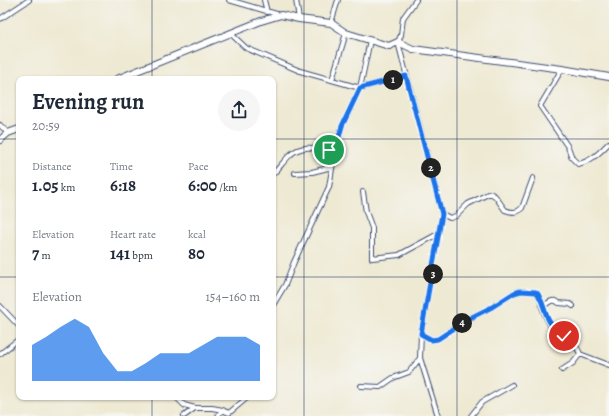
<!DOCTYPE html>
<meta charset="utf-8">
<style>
:root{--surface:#fff;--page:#f6f6f7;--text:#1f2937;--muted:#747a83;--accent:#1a73e8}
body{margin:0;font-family:Alegreya,serif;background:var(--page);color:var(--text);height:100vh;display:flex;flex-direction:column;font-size:15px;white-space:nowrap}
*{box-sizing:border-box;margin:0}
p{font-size:13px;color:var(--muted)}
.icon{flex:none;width:22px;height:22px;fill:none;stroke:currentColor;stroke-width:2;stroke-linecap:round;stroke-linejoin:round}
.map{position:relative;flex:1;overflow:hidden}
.panel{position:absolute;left:16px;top:76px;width:260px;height:324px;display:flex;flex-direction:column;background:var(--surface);border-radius:8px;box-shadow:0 1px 3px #0004}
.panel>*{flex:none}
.pin{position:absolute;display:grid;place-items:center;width:34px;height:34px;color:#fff;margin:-17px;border:2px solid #fff;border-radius:50%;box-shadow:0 1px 4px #0007}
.km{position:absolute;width:20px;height:20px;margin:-10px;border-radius:50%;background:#222;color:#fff;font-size:11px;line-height:20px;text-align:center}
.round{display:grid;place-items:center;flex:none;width:42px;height:42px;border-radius:21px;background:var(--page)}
.headline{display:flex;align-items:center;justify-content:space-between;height:68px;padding:0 16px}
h1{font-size:22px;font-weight:700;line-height:30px}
.metrics{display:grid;grid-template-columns:repeat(3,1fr);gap:6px;height:68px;padding:4px 16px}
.metrics div{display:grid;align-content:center}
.metrics b{font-size:17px;font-weight:700}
.metrics small{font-size:11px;font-weight:400}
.metrics p{font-size:11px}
.chart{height:112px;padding:8px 16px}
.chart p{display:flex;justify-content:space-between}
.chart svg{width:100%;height:72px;margin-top:4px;fill:var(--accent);opacity:.7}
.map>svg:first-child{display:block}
</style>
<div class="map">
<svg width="609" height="416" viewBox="0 0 609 416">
<rect width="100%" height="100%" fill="#f6f6f2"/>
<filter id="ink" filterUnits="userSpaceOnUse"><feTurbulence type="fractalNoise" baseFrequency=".025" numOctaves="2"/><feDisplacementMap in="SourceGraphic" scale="8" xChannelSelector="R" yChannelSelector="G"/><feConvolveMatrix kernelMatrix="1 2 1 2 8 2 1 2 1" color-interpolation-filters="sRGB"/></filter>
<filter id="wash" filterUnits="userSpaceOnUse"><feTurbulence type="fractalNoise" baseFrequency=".012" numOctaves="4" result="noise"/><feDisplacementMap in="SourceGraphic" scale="16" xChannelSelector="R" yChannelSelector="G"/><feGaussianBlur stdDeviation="0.9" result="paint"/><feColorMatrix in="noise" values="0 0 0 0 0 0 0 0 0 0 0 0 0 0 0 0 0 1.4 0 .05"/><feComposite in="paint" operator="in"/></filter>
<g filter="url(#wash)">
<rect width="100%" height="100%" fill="#eee9d2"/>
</g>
<g filter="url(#ink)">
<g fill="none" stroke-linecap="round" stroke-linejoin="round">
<g stroke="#3b4b6f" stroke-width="6">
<path id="street" d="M 229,0 L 280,15
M 264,0 L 267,12
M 296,0 L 299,19
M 416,0 L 403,18 L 401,35 L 398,42 L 442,214 L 421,334 L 420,358 L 438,416
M 0,19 L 29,0
M 331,23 L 338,0
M 230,33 L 246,48 L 300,71 L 360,88 L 406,76
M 562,69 L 540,106 L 568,147 L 572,158 L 578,164 C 592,161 600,152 609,143
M 332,80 L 346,33
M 0,125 L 8,133
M 295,173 L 312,172 L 332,167
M 273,174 C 279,168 284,161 290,155 C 303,143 319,149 335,151
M 363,192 L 366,212 L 372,228 L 372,258 L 399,255 L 438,234
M 442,214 L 450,218 L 456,216 L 468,204 L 490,193 L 495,196 L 505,210 C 512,213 517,213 522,208 L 533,178
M 273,305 L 285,285 L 294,262 L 329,187 L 335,151 L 342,126 L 360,88 L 370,40
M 0,306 L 19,326
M 542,307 C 545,314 547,322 552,327 C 561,337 576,341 580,354 L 609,365
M 421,334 L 432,340 L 438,339 L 470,318 L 492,307 L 514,293 L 521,291 L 536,292 L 540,298 L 542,307 C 548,303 550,300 556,301 L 559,303 L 570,304 L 573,306
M 0,354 L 19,339
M 562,370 L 573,363 L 580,354
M 361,386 L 380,387 L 393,378 L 409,372 L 420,358
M 176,397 L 184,405 L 195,408
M 184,416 L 195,408 L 212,408 L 223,410 L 222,410
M 218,416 L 222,410 L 229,413 L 248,397
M 471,416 L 482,402 L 512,385"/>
</g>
<g stroke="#3b4b6f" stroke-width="8">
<path id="secondary" d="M 117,79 L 261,21 L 281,15 L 299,19 L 331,23 L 346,33 L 389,46 L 398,42 L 413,49 L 562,69 L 609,77
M 0,140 L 8,133 L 19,129"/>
</g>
<use href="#street" stroke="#fff" stroke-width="4"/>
<use href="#secondary" stroke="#fff" stroke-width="6"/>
</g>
</g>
<g fill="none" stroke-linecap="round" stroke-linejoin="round" filter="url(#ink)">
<g stroke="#fff" stroke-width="8">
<path id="route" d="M 329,150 L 335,151 L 342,126 L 360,88 L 406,76 L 442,214 L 421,334 L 432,340 L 438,339 L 470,318 L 492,307 L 514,293 L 521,291 L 536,292 L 538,294 C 549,314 542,320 564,336"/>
</g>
<use href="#route" stroke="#1a73e8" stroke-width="5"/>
</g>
<path fill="none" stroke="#1b2f5e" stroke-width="1" stroke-opacity="0.55" d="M 152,0 L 152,79M 304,0 L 304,416M 457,0 L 457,416M 0,139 L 19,139M 273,139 L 609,139M 0,277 L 19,277M 273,277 L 609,277M 152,397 L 152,416"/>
</svg>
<div class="pin" style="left:329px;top:150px;background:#1e9e55"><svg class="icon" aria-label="arrive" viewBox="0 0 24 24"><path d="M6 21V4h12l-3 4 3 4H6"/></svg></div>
<div class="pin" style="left:564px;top:336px;background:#d93025"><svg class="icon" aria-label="check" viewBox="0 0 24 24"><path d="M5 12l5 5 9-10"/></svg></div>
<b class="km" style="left:393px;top:80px">1</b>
<b class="km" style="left:431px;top:168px">2</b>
<b class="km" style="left:433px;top:274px">3</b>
<b class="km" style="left:462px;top:323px">4</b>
<section class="panel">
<div class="headline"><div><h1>Evening run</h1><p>20:59</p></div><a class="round"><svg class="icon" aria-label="share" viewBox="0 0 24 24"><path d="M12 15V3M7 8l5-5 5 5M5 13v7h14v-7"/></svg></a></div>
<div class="metrics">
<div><p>Distance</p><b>1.05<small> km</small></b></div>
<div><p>Time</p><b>6:18</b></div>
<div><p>Pace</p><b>6:00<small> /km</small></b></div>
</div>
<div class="metrics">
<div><p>Elevation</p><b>7<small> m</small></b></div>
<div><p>Heart rate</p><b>141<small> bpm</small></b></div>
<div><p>kcal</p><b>80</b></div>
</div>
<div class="chart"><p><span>Elevation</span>154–160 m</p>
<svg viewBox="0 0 160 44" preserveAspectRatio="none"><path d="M0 44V22L10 17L20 11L30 6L40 11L50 27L60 38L70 38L80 33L90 27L100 27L110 27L120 22L130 17L140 17L150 17L160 22V44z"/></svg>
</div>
</section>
</div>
